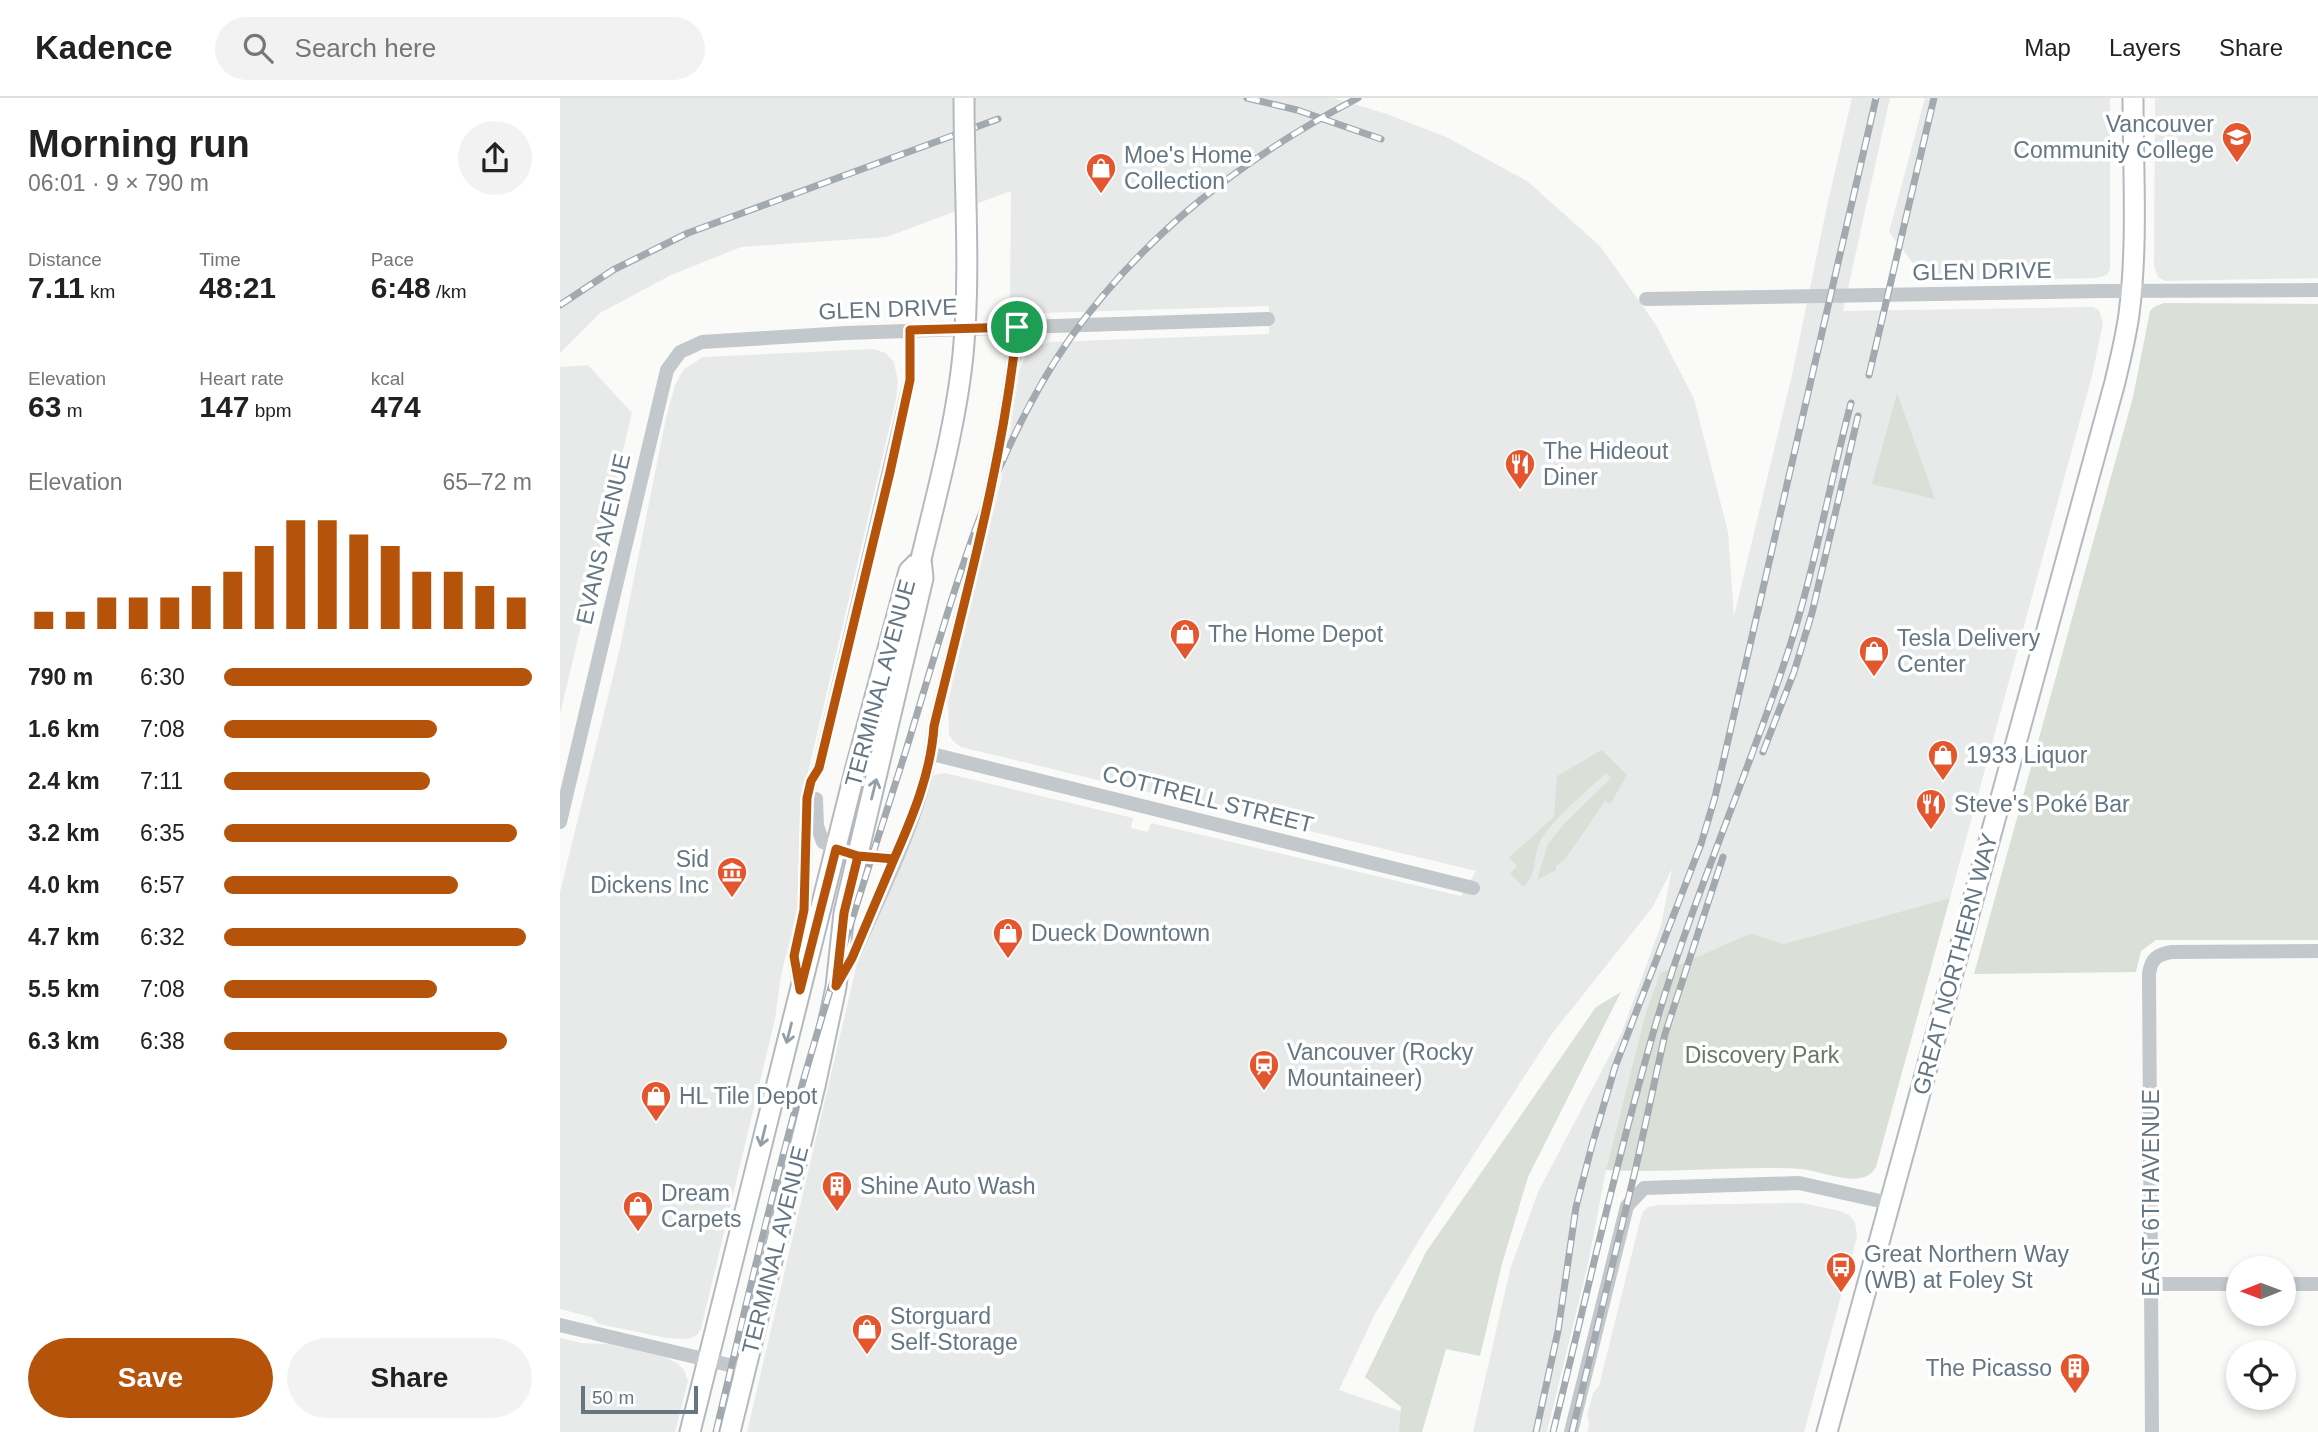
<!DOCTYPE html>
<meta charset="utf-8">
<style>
:root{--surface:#fff;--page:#f2f2f2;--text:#222;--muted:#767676;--line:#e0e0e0;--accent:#b45309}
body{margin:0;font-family:Arial,sans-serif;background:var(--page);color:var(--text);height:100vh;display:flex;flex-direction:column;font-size:26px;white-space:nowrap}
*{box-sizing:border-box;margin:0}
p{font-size:23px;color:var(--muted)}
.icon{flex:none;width:38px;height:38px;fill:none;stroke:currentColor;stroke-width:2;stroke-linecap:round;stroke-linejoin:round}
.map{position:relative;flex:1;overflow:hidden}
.drawer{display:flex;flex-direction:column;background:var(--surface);width:560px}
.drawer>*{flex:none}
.needle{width:46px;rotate:269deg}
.fabs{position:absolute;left:1666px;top:1158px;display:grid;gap:14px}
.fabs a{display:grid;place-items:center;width:70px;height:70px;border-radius:50%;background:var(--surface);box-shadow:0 4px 10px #0003;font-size:35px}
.scale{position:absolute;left:21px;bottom:18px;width:117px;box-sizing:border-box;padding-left:7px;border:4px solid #657683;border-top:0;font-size:19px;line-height:24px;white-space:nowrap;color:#657683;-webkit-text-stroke:5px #fff;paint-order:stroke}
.pin{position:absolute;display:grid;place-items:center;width:60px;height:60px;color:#fff;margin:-30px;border:4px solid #fff;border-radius:50%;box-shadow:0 2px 7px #0007}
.round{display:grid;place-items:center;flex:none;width:74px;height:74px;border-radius:37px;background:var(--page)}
.overview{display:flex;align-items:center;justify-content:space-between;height:119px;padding:0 28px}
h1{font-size:38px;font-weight:700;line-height:52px}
.figures{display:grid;grid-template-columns:repeat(3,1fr);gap:10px;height:119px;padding:7px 28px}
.figures div{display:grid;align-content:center}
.figures b{font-size:30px;font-weight:700}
.figures small{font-size:19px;font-weight:400}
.figures p{font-size:19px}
.chart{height:196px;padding:14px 28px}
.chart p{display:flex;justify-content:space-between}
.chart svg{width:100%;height:126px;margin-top:7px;stroke:var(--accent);stroke-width:6}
.cta{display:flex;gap:14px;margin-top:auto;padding:14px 28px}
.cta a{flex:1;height:80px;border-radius:42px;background:var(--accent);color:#fff;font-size:28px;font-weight:700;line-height:80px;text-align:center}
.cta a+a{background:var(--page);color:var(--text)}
ul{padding:0 28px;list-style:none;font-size:23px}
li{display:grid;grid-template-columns:112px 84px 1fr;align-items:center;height:52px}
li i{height:18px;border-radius:9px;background:var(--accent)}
header{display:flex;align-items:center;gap:42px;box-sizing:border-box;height:98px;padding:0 35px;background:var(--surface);border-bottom:2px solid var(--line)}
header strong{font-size:33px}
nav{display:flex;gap:38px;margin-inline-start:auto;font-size:24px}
.search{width:490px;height:63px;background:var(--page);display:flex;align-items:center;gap:18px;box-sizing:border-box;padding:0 24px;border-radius:38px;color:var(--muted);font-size:26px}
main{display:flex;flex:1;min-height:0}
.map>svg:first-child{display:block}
</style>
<header>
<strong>Kadence</strong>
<div class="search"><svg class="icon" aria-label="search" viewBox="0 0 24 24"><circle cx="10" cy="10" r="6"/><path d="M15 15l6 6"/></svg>Search here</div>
<nav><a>Map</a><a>Layers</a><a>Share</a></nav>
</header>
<main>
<section class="drawer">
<div class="overview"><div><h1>Morning run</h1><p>06:01 · 9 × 790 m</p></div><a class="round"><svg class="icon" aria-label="share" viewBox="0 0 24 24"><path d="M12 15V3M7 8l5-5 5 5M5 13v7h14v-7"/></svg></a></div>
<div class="figures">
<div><p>Distance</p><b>7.11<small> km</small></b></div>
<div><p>Time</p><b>48:21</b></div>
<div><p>Pace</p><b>6:48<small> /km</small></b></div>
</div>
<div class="figures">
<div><p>Elevation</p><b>63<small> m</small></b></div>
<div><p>Heart rate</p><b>147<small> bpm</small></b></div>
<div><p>kcal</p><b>474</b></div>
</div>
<div class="chart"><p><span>Elevation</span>65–72 m</p>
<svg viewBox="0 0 160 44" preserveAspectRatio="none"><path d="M5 44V38M15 44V38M25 44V33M35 44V33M45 44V33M55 44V29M65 44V24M75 44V15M85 44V6M95 44V6M105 44V11M115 44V15M125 44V24M135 44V24M145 44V29M155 44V33"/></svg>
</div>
<ul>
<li><b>790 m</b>6:30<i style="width:100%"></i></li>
<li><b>1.6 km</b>7:08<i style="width:69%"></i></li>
<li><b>2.4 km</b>7:11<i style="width:67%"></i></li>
<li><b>3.2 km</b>6:35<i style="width:95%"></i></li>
<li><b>4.0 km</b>6:57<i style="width:76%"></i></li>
<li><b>4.7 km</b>6:32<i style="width:98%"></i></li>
<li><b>5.5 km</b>7:08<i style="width:69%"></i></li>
<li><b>6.3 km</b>6:38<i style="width:92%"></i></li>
</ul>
<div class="cta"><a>Save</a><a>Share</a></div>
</section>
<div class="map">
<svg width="1758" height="1334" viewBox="0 0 1758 1334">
<rect width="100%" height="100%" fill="#fafaf8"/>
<path fill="#e8e9e9" d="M 0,0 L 773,0 L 827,16 L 886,39 L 967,83 L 1040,148 L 1096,227 L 1134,301 L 1168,434 L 1174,518 L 1232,277 L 1267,108 L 1292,0 L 1330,0 L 1283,213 L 1533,209 L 1539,212 L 1543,225 L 1532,278 L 1390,800 L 1223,846 L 1191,835 L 1100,875 L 1085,917 L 1046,1072 L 1028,1166 L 987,1334 L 913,1334 L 950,1172 L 978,1094 L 1062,934 L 1101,827 L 1112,771 L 1092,810 L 991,937 L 864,1134 L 815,1216 L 779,1292 L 852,1317 L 847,1334 L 187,1334 L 298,861 L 374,677 L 385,675 L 573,720 L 571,730 L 588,734 L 591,725 L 901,798 L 916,773 L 401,649 L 393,643 L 389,636 L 388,604 L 445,366 L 460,270 L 467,255 L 472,250 L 490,244 L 709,236 L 709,208 L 450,216 L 451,93 L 326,139 L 181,149 L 111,177 L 40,215 L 0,255 Z
M 1365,0 L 1550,0 L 1550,171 L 1547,177 L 1536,180 L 1374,183 L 1363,178 L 1329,134 Z
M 1595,0 L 1758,0 L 1758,180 L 1605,183 L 1598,179 L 1594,168 Z
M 313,251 L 326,255 L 334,264 L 338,284 L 336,302 L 244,691 L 237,810 L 221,878 L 215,921 L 141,1231 L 136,1238 L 127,1241 L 106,1240 L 39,1226 L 31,1219 L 0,1211 L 0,794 L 60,550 L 106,320 L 115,287 L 124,271 L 143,259 Z
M 28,267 L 72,315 L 0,616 L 0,269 Z
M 1243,1105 L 1280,1113 L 1289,1117 L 1295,1124 L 1297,1139 L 1244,1334 L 1028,1334 L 1029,1325 L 1027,1317 L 1033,1295 L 1039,1288 L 1082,1115 L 1088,1109 L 1099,1107 Z
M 0,1240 L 22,1245 L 48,1246 L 104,1259 L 117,1265 L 124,1272 L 128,1283 L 115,1334 L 0,1334 Z"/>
<path fill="#dadfd7" d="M 1604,205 L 1758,206 L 1758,842 L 1596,842 L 1581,853 L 1576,874 L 1414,876 L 1573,299 L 1590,213 L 1594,209 Z
M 1337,295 L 1375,401 L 1312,386 Z
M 1042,652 L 1067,677 L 1052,703 L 1050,706 L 1045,703 L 1006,760 L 996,768 L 996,772 L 977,782 L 988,746 L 1005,725 L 1051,680 L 1046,675 C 1028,692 990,723 980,744 C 972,761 978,776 963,789 L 950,775 L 957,768 L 949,759 L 994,719 L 997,678 Z
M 1390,800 L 1316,1069 C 1303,1093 1264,1073 1241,1071 C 1176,1067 1111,1076 1046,1072 L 1085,917 L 1100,875 L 1191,835 L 1223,846 Z
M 1061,894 L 968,1079 L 942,1166 L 920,1258 L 886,1251 L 862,1334 L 839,1334 L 841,1309 L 805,1279 L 866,1154 L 1036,909 Z"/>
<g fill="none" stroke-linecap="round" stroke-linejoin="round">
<g stroke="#b3babf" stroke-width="23">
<path id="secondary" d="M 130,1334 L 296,669 L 349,473 L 361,461
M 170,1334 L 255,988 L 276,889 L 284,815 L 363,480 L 361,461
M 1267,1334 L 1555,284 C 1560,262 1566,239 1569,216 C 1578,147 1573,69 1573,0"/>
</g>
<path stroke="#c3c8cc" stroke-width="14" d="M 1086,201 L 1541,193 L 1758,192
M 372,656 L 913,790
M 256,701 L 257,728 L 263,744 L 298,758 L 335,761
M 0,724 L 107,272 L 120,254 L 142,244 L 286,235 L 708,221
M 280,881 L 292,860 C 323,791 369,703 374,628 C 406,496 443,364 457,229
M 239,888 L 234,857 L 244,812 L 247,700 L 251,683 L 259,670 L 350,282 L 350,232
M 1591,1186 L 1678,1186
M 1724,1186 L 1758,1186
M 0,1227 L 186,1271
M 1011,1334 L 1067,1108 L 1084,1090 L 1239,1085 L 1329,1105
M 1592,1334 L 1589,876 C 1591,861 1597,856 1612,854 L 1758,853"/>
<use href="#secondary" stroke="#fff" stroke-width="19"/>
<g stroke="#a2aab0" stroke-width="7">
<path id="rail" d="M 687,0 L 737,12 L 821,41
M 0,207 L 53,172 L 128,135 L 438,21
M 1309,277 L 1374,0
M 1203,654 L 1234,574 L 1252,515 L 1298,318
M 156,1334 C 182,1224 207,1114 237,1005 C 270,886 309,769 346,652 C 390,511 425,362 511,239 C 586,134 685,59 798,0
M 976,1334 L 998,1233 L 1016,1109 L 1032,1047 L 1055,969 L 1141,746 L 1155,699 L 1316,0
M 993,1334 C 1026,1200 1056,1065 1094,932 C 1130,807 1183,689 1224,566 C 1253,481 1268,392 1291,305
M 1012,1334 L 1076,1069 L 1105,936 L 1163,759"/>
</g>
<use href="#rail" stroke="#fff" stroke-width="4.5" stroke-dasharray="13" stroke-linecap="butt"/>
<g stroke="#b3babf" stroke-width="23" stroke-linecap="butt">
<path id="secondary-bridge" d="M 361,461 C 377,394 396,326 403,257 C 411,172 404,85 404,0"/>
</g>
<use href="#secondary-bridge" stroke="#fff" stroke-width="19"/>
</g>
<defs><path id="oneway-shaft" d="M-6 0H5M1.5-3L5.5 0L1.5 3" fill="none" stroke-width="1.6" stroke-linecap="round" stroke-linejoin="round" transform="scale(1.75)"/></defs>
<g stroke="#939fa8">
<use href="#oneway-shaft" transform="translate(314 691) rotate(-76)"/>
<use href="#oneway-shaft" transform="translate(229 935) rotate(104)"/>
<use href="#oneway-shaft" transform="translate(203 1038) rotate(104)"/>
</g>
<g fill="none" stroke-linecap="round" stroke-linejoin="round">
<g stroke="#fff" stroke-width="14">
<path id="route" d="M 457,229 L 350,232 L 350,282 L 330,374 L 259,670 L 251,683 L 247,700 L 244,812 L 234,858 L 240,892 L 276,751 L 298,758 L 334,761 L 292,860 L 276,888 L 284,815 L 298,758 L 334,761 C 353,718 371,675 374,628 C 406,496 443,364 457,229"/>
</g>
<use href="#route" stroke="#b45309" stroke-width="9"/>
</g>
<defs>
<g id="university-pin" transform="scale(1.575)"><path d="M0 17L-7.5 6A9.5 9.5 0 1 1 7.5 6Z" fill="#e4572e" stroke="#fff"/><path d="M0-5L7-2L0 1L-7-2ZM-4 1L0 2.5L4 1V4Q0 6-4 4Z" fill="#fff"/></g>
<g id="shop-pin" transform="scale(1.575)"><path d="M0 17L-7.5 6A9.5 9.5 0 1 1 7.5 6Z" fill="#e4572e" stroke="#fff"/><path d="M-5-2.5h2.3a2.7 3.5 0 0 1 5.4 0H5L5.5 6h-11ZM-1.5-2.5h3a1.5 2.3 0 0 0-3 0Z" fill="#fff"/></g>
<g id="restaurant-pin" transform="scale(1.575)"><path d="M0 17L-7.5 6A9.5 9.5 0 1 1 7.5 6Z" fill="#e4572e" stroke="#fff"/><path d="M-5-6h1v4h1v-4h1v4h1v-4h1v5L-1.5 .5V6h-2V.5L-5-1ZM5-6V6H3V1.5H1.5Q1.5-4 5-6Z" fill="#fff"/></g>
<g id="museum-pin" transform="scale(1.575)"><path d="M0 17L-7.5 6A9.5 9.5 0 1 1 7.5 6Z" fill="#e4572e" stroke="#fff"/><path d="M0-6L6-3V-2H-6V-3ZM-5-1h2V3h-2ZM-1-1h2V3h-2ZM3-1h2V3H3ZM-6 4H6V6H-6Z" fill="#fff"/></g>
<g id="station-pin" transform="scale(1.575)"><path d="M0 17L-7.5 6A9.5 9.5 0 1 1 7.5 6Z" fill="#e4572e" stroke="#fff"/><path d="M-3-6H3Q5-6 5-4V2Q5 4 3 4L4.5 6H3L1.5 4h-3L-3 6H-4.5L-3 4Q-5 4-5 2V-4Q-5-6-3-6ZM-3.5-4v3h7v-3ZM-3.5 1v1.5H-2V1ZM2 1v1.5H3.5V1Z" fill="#fff"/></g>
<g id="building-pin" transform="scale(1.575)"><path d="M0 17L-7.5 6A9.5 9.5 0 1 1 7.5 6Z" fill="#e4572e" stroke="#fff"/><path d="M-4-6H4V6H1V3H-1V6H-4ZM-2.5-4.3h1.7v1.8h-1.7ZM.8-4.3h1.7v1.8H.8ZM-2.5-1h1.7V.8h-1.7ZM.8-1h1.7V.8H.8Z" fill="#fff"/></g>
<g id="bus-pin" transform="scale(1.575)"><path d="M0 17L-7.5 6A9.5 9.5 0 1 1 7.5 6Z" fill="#e4572e" stroke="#fff"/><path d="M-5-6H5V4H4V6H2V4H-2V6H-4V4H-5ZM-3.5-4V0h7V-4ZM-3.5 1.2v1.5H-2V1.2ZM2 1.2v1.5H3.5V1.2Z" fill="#fff"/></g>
</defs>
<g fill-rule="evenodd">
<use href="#university-pin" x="1677" y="39"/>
<use href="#shop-pin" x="541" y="70"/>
<use href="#restaurant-pin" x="960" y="366"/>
<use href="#shop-pin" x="625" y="536"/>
<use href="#shop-pin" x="1314" y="553"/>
<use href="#shop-pin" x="1383" y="657"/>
<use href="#restaurant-pin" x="1371" y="706"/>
<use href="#museum-pin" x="172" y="774"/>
<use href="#shop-pin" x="448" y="835"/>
<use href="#station-pin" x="704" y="967"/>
<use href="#shop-pin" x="96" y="998"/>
<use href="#building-pin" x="277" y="1088"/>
<use href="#shop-pin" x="78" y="1108"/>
<use href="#bus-pin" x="1281" y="1169"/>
<use href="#shop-pin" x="307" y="1231"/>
<use href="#building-pin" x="1515" y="1270"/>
</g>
<g text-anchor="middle" stroke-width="7" stroke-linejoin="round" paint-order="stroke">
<g font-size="23" fill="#657683" stroke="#fff" text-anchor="start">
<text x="1654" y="34" text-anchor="end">Vancouver<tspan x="1654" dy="26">Community College</tspan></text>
<text x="564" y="65">Moe's Home<tspan x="564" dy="26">Collection</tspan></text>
<text x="983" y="361">The Hideout<tspan x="983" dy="26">Diner</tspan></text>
<text x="648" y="544">The Home Depot</text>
<text x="1337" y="548">Tesla Delivery<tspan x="1337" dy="26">Center</tspan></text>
<text x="1406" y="665">1933 Liquor</text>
<text x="1394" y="714">Steve's Poké Bar</text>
<text x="149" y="769" text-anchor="end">Sid<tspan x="149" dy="26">Dickens Inc</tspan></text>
<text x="471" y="843">Dueck Downtown</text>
<text x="727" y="962">Vancouver (Rocky<tspan x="727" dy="26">Mountaineer)</tspan></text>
<text x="119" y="1006">HL Tile Depot</text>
<text x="300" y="1096">Shine Auto Wash</text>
<text x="101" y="1103">Dream<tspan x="101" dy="26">Carpets</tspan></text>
<text x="1304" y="1164">Great Northern Way<tspan x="1304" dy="26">(WB) at Foley St</tspan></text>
<text x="330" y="1226">Storguard<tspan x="330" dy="26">Self-Storage</tspan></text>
<text x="1492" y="1278" text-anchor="end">The Picasso</text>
</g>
<g font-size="23" fill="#657683" stroke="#fff">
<text transform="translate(1422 173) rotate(-1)" y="8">GLEN DRIVE</text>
<text transform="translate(328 211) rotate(-2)" y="8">GLEN DRIVE</text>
<text transform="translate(43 441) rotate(-77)" y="8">EVANS AVENUE</text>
<text transform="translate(320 585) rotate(-75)" y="8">TERMINAL AVENUE</text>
<text transform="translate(648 701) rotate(14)" y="8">COTTRELL STREET</text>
<text transform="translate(1395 866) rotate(-75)" y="8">GREAT NORTHERN WAY</text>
<text transform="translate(1591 1095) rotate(-90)" y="8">EAST 6TH AVENUE</text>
<text transform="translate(215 1152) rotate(-76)" y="8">TERMINAL AVENUE</text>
</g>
<g font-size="23" fill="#687a64" stroke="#fff">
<text x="1202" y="965">Discovery Park</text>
</g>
</g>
</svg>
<div class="fabs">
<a><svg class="needle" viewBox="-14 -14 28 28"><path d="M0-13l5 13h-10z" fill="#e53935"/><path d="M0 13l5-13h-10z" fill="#767676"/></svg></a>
<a><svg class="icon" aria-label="locate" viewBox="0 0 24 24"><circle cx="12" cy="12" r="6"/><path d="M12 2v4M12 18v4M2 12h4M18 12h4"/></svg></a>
</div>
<div class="scale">50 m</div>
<div class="pin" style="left:457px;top:229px;background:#1e9e55"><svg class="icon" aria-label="arrive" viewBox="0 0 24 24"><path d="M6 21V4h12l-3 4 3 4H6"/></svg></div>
</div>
</main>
